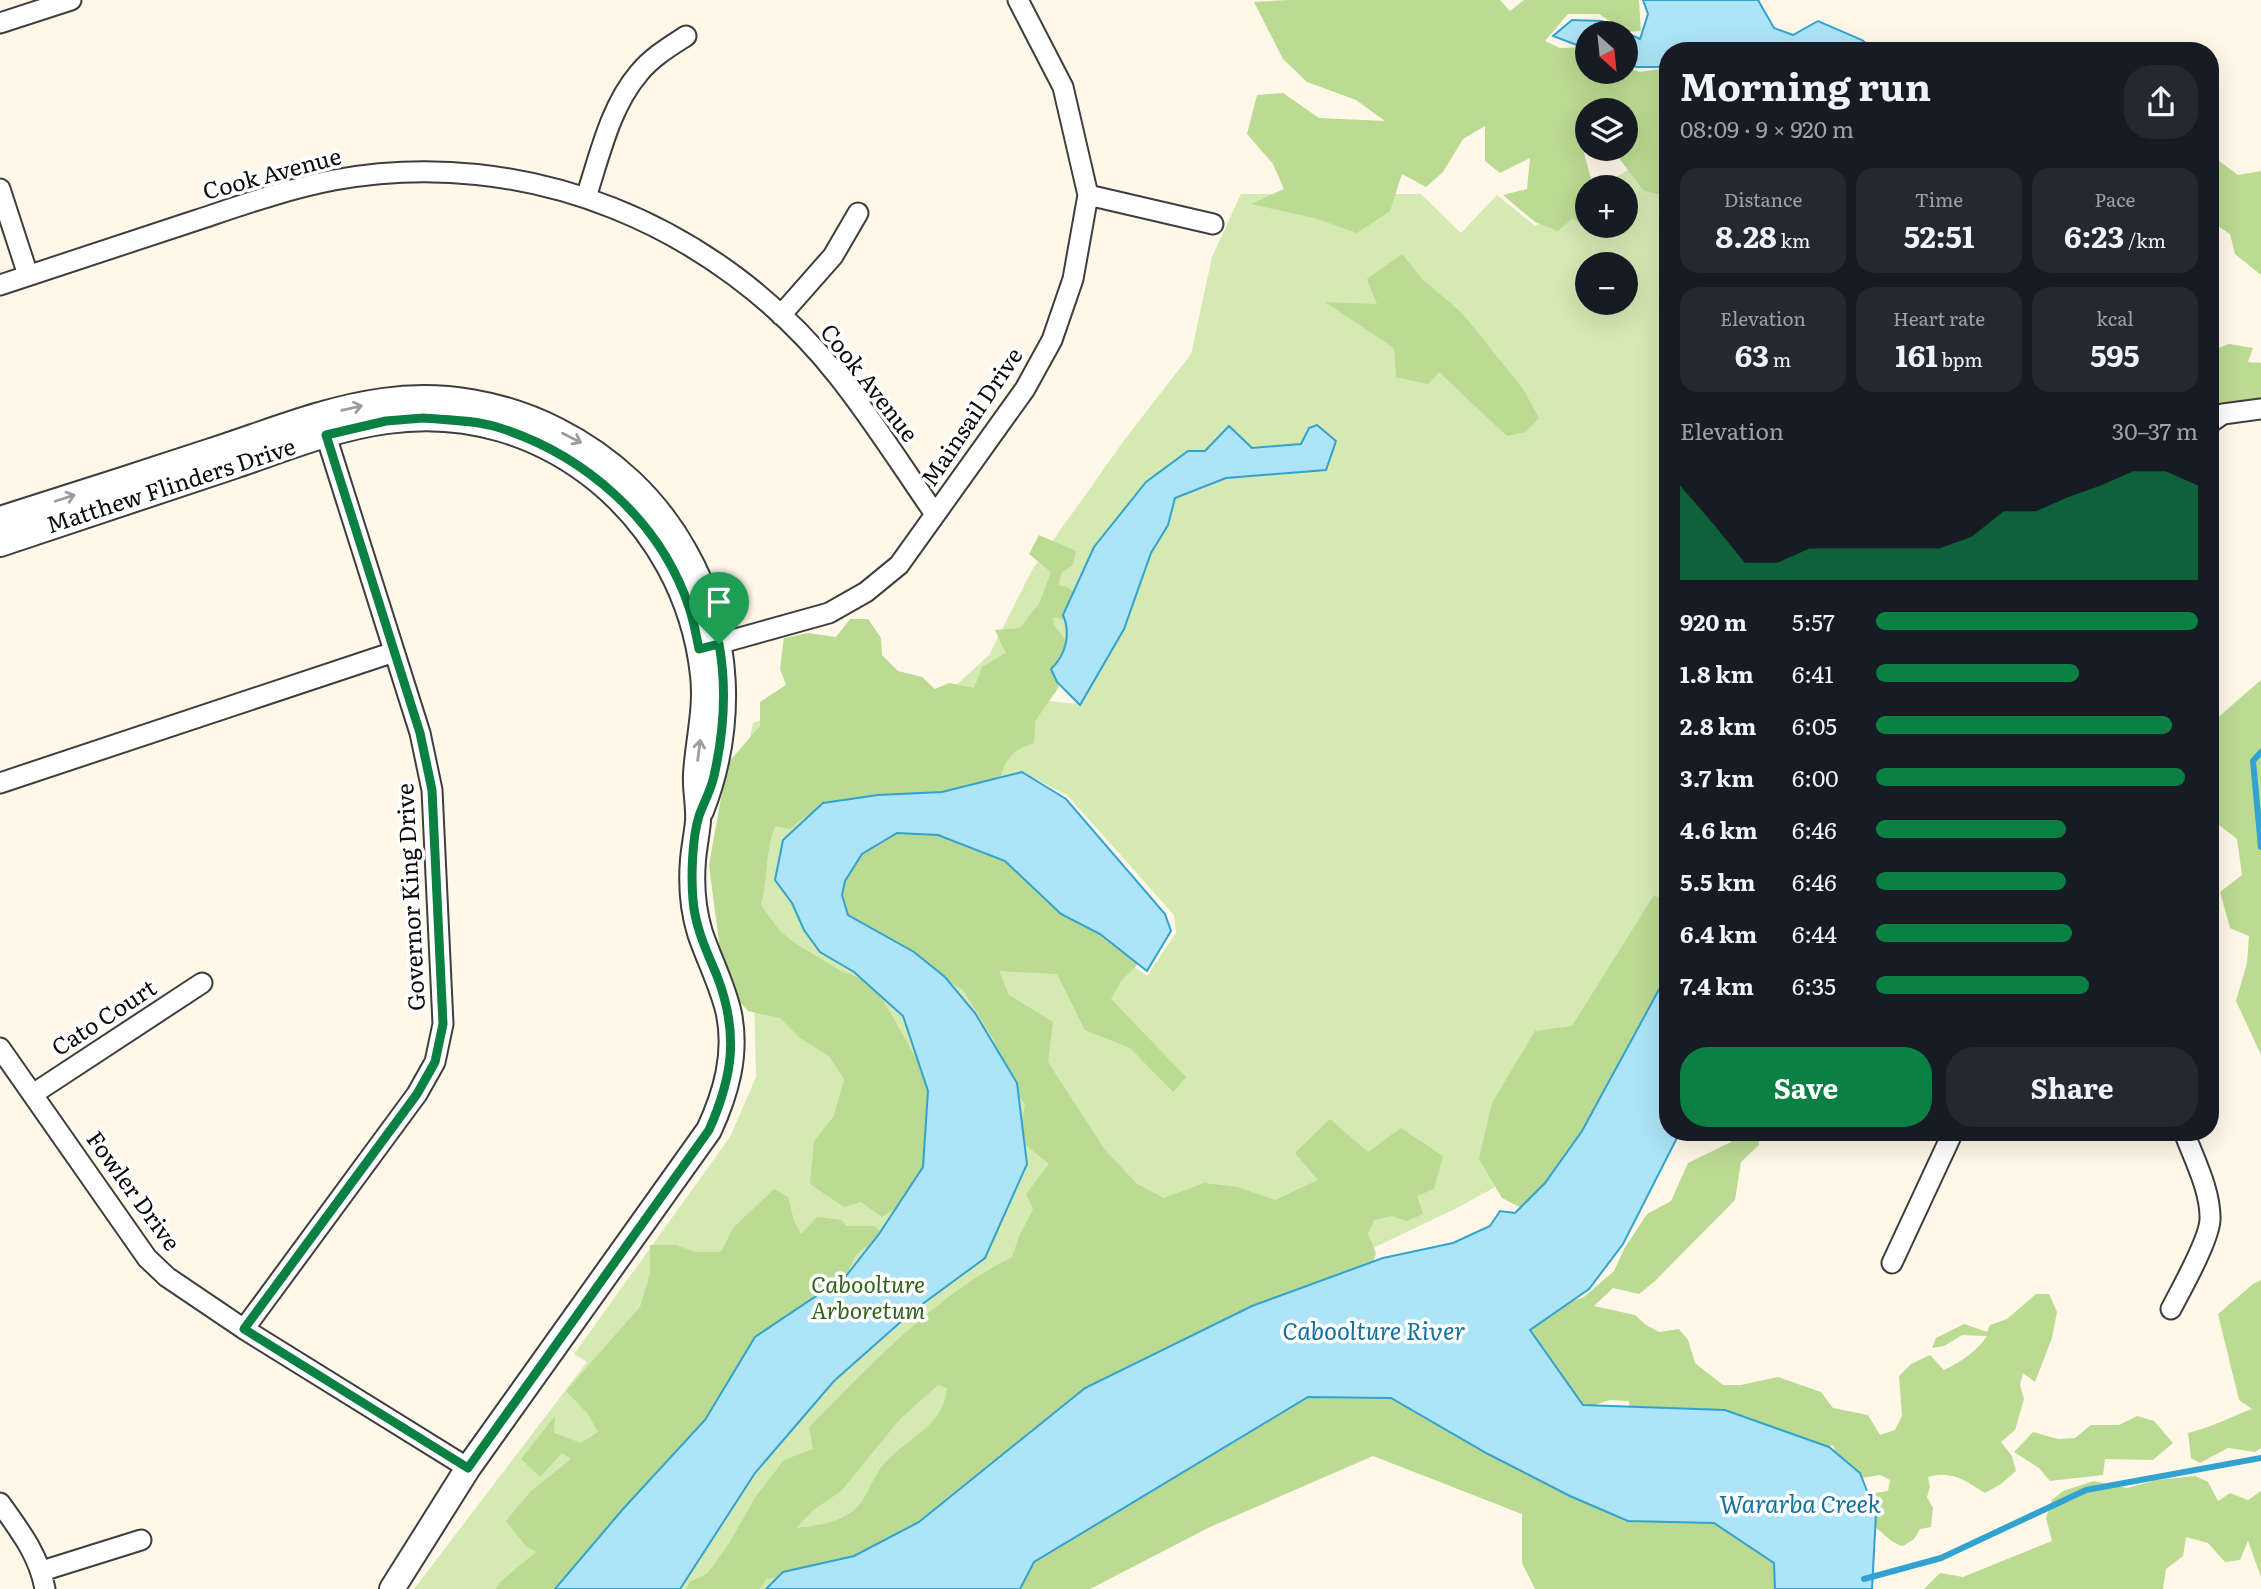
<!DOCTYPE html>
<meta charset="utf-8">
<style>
:root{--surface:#171b24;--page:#242831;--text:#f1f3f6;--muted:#9ea1a6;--accent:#0b8043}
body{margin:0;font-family:Literata,serif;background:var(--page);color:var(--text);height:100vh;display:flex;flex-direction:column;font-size:26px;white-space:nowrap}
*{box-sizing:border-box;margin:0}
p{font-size:23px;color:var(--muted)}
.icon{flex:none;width:38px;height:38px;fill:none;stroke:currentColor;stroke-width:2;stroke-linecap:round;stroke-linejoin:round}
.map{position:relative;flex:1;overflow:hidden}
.side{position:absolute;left:1659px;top:42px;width:560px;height:1099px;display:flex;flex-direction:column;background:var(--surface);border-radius:28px;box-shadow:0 7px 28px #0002}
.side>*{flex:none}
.needle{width:46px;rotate:153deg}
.tools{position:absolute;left:1575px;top:21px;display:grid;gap:14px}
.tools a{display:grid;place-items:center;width:63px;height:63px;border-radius:50%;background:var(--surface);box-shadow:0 7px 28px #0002;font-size:35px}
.pin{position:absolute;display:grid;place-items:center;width:60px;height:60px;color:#fff;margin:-72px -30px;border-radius:50% 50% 50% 0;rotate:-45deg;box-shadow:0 0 7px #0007}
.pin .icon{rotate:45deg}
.round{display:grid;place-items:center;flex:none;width:74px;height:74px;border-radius:28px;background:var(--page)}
.summary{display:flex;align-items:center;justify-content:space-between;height:119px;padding:0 21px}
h1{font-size:38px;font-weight:700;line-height:52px}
.stats{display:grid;grid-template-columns:repeat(3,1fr);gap:10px;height:119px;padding:7px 21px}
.stats div{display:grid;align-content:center;border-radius:18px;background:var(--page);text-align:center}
.stats b{font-size:30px;font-weight:700}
.stats small{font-size:19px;font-weight:400}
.stats p{font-size:19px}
.chart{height:196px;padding:14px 21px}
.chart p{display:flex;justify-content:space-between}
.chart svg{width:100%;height:126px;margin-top:7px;fill:var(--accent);opacity:.7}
.button{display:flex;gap:14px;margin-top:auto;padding:14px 21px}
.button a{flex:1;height:80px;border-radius:28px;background:var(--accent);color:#fff;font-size:28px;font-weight:700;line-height:80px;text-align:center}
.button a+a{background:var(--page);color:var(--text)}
ul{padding:0 21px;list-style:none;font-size:23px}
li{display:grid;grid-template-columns:112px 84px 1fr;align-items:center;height:52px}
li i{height:18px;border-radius:9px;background:var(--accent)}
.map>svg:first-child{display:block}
</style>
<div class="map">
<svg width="2261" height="1589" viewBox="0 0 2261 1589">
<rect width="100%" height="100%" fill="#fff8e9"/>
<path fill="#d5e9b3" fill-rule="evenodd" d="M 1668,146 L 1668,925 L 1546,1159 L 1459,1207 L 1252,1306 L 783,1572 L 766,1589 L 414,1589 L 587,1362 L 574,1354 L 730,1137 L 756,1077 L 754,994 L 717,890 L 753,723 L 771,716 L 930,709 L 989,655 L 1032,570 L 1125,439 L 1191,354 L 1212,257 L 1241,194 L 1421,194 L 1461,233 L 1497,195 L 1535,226 L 1587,194 L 1587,226 L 1626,226 L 1626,187 L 1599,187 ZM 1587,264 L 1626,264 L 1626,303 L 1587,303 ZM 1229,427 L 1252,448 L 1301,444 L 1309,428 L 1326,470 L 1226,478 L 1175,498 L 1168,525 L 1151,553 L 1124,629 L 1080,704 L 1036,700 C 1052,674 1076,646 1063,615 L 1146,482 L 1160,472 L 1205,451 ZM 1022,772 L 1067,795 L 1174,915 L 1176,933 L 1147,976 L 1099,940 L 803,929 L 792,903 L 775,880 L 783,840 Z"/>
<path fill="#bbda92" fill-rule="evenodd" d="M 1289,0 L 1500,0 L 1510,11 L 1524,0 L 1639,0 L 1641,31 L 1627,32 L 1599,14 L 1568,14 L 1545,41 L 1560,48 L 1587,47 L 1587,72 L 1626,72 L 1626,66 L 1639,72 L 1668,68 L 1668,196 L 1644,191 L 1612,149 L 1626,149 L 1626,110 L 1587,110 L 1587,149 L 1592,149 L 1584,152 L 1593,187 L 1587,187 L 1587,226 L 1598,226 L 1594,236 L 1573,218 L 1558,231 L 1535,222 L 1503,195 L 1527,189 L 1530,158 L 1500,173 L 1485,161 L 1485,126 L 1463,139 L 1443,172 L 1426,187 L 1402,174 L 1390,211 L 1357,233 L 1314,218 L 1251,204 L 1284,189 L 1273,164 L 1247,134 L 1257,95 L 1283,93 L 1319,118 L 1385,121 L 1356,100 L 1307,82 L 1283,59 L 1254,2 Z
M 2218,160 L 2238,175 L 2261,171 L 2261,275 L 2235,254 L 2230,234 L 2210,221 L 2210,162 Z
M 1402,254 L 1422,279 L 1462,313 L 1523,389 L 1539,418 L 1526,432 L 1507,436 L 1439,372 L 1428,384 L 1396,377 L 1394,348 L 1325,302 L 1377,304 L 1367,279 Z
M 2229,344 L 2253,348 L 2248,362 L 2261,363 L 2261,400 L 2222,408 L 2210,400 L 2210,351 Z
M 1039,535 L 1076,551 L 1073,565 L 1062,572 L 1058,585 L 1067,587 L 1081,598 L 1072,621 L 1053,617 L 1054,625 L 1073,650 L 1057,690 L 1035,721 L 1034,743 C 1008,751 1005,762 997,787 L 803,818 L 790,829 L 775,826 C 765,851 768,879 761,905 L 779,930 L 793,942 L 841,971 L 874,984 L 929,1081 L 925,1181 L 909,1199 L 882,1217 L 861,1202 L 844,1207 L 810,1184 L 814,1141 L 834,1116 L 844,1079 L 829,1056 L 800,1038 L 780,1018 L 748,1011 L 736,998 L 721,958 L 709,865 L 727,764 L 760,726 L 760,702 L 786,685 L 780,669 L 784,638 L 808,633 L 836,637 L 850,619 L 868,619 L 881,638 L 882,655 L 898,671 L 922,677 L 935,689 L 949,683 L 974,688 L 982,667 L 1006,653 L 995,630 L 1020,628 L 1040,602 L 1051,572 L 1029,554 Z
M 2261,680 L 2261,1055 L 2236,1001 L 2247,963 L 2249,936 L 2230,928 L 2220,892 L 2242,875 L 2237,839 L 2210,818 L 2210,721 L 2216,719 Z
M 924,824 L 1000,850 L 1142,960 L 1121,981 L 1111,999 L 1186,1077 L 1173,1092 L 1130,1048 L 1085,1030 L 1057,974 L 999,971 L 1009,995 L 1053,1022 L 1048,1062 L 1105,1150 L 1137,1184 L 1164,1198 L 1204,1183 L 1238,1187 L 1275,1200 L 1318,1180 L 1295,1153 L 1330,1119 L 1368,1152 L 1401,1128 L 1443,1156 L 1434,1189 L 1417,1196 L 1423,1214 L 1407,1221 L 1391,1216 L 1374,1220 L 1368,1234 L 1376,1253 L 1368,1279 L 889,1563 L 766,1579 L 760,1589 L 686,1589 L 690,1582 L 708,1573 L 730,1542 L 756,1496 L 784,1460 L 813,1449 L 809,1427 C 871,1365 933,1297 1012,1257 L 1020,1234 L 1033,1210 L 1026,1194 L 1049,1164 L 1019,1140 L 1025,1105 L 1005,1075 L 994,1040 L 963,990 L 860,930 L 827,898 L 852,839 ZM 938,1385 L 947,1388 C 944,1427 906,1438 883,1465 C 872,1478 867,1500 853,1511 C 837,1523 815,1526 796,1528 L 812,1511 L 841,1491 L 900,1419 Z
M 1654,895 L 1668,903 L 1668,989 L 1573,1168 L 1529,1212 L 1502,1198 L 1479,1159 L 1492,1103 L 1535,1031 L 1572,1026 Z
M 1732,1132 L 1758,1132 L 1759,1145 L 1741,1162 L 1735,1200 L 1655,1281 L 1639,1294 L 1613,1288 L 1594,1306 L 1635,1315 L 1646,1325 L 1659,1332 L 1679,1329 L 1688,1340 L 1695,1363 L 1723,1385 L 1741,1385 L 1778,1377 L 1821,1392 L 1833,1408 L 1868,1415 L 1880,1435 L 1895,1430 L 1902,1416 L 1899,1376 L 1911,1364 L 1930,1355 L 1944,1370 C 1962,1361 1975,1353 1987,1336 L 1962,1335 L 1944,1346 L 1932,1348 L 1936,1338 L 1964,1324 L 1987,1332 L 1990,1325 L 2007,1319 L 2036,1294 L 2049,1294 L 2057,1312 L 2052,1338 L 2035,1382 L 2023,1373 L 2020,1385 L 2024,1399 L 2015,1430 L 2001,1442 L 2012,1456 L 2016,1471 L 2001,1484 L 1985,1493 C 1966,1481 1951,1470 1928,1477 L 1930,1487 L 1927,1497 L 1933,1508 L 1931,1527 L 1920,1529 L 1914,1539 L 1903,1546 C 1887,1542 1884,1530 1868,1524 L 1866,1505 L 1874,1493 L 1888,1491 L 1890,1480 L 1880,1475 L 1856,1479 L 1840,1463 L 1833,1445 L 1809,1451 L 1630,1418 L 1629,1401 L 1610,1400 L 1576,1411 L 1515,1329 L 1548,1309 L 1584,1297 L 1614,1271 L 1624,1249 L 1647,1214 L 1671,1201 L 1688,1163 L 1731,1142 Z
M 774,1189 L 788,1197 L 794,1221 L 801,1234 L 817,1217 L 842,1220 L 846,1226 L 874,1226 L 890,1241 L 876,1262 L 865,1247 L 856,1255 L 841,1285 L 581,1589 L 496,1589 L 500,1582 L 536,1552 L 526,1546 L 506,1521 L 531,1491 L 571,1459 L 562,1453 L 540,1477 L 521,1459 L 555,1416 L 554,1433 L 581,1443 L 598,1432 L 588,1414 L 566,1391 L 640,1307 L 650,1274 L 650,1245 L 676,1245 L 696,1252 L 721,1252 L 733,1228 Z
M 2261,1280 L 2261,1448 L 2255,1452 L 2228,1448 L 2200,1463 L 2191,1458 L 2188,1433 C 2210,1428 2230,1417 2252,1409 L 2239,1400 L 2218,1314 L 2253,1284 Z
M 1308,1397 L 1391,1398 L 1488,1454 L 1570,1496 L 1628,1521 L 1714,1523 L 1774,1563 L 1775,1589 L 1535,1589 L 1522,1563 L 1522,1514 L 1373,1456 L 1210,1527 L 1090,1589 L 1020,1589 L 1034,1562 Z
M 2137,1416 L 2154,1421 L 2173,1443 L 2153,1460 L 2105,1459 L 2103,1475 L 2050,1481 L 2039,1468 L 2014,1452 L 2033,1432 L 2058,1439 L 2075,1438 L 2091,1425 L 2119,1425 Z
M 2195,1476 L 2208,1482 L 2218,1501 L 2230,1493 L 2248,1500 L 2261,1491 L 2261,1577 L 2248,1541 L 2240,1560 L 2225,1562 L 2208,1543 L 2186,1537 L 2183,1556 L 2166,1569 L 2163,1589 L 1924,1589 L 1940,1573 L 1963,1577 L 2052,1541 L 2046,1518 L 2052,1500 L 2063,1491 L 2094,1481 L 2127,1488 L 2157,1480 Z"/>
<path fill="#ade4f7" stroke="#32a3d0" stroke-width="2" d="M 1643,0 L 1758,0 L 1774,28 L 1793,35 L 1818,21 L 1862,40 L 1876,51 L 1668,51 L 1668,67 L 1636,67 L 1626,63 L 1626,33 L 1587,33 L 1587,49 L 1553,36 L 1572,20 L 1602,21 L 1640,39 L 1648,14 Z
M 1317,425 L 1336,441 L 1326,470 L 1226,478 L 1175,498 L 1168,525 L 1151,553 L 1124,629 L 1080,705 L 1057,682 L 1051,669 C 1066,655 1071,634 1063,615 L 1094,547 L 1146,482 L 1188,451 L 1205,451 L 1229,426 L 1252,448 L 1301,444 L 1309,428 Z
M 1022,772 L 1066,799 L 1165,914 L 1171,931 L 1147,971 L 1100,934 L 1061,914 L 1005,861 L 938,835 L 897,833 L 862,854 L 845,881 L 842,895 L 848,915 L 914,952 L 945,977 L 975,1013 L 1017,1083 L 1027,1164 L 985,1258 L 913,1311 L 834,1381 L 755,1473 L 680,1589 L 555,1589 L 623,1509 L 705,1420 L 755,1337 L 846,1276 L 879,1234 L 923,1167 L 928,1091 L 903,1016 L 854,972 L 820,952 L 804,930 L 792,903 L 775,880 L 783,840 L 823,803 L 878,795 L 942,792 Z
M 1668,973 L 1668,1132 L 1680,1132 L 1623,1244 L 1589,1289 L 1530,1330 L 1583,1405 L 1725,1410 L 1829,1447 L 1860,1473 L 1876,1514 L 1872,1589 L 1775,1589 L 1774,1563 L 1714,1523 L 1628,1521 L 1570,1496 L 1488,1454 L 1391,1398 L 1308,1397 L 1034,1562 L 1020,1589 L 766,1589 L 783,1572 L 854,1556 L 919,1522 L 1085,1388 L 1252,1306 L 1383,1258 L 1453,1243 L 1490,1226 L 1500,1211 L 1515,1213 L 1545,1183 L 1582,1131 Z"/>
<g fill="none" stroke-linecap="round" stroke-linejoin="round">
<path stroke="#32a3d0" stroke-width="6" d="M 2261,752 L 2253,761 L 2261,847
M 1864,1579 L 1941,1558 L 2086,1490 L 2261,1458"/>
<g stroke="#3e3e3e" stroke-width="23">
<path id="minor" d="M 0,23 L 71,0
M 0,189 L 28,275
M 1088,195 L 1213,224
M 586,197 C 600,155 610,107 639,73 C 652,57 669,47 686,36
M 0,285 C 66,263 132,242 197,220 C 242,205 287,189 334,180 C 526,145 717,224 838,376 C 873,420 903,468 935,514
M 781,315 L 833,256 L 858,213
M 2210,423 L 2223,414 L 2261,409
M 707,647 L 829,613 L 866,592 L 899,565 L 1025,389 L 1052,340 L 1073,279 L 1088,195 L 1063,87 L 1018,0
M 0,783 L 394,652
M 0,1048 L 147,1258 L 167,1277 L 244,1329 L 468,1468
M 33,1094 L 202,983
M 1892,1263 L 1953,1132
M 2171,1309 C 2181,1290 2209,1240 2210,1220 C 2211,1191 2194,1159 2184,1132
M 244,1329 L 417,1094 L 435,1062 L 443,1024 L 432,790 L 420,733 L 322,423
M 0,1503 C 20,1531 39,1555 45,1589
M 42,1571 L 141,1540"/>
</g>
<g stroke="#3e3e3e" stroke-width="28">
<path id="tertiary" d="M 0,519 C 70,497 141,474 211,451 C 267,433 324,409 383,401 C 503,383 627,447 685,552 C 731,633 734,726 701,811
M 0,544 C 78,518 156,492 234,466 C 284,449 335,428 387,421 C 546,398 686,518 703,675 C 707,708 698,741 696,774 C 695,789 699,805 698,821 C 697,834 694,847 693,860 C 691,884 693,910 700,933 C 709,960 723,986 729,1014 C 737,1055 726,1093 709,1130 L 468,1468 L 392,1589"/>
</g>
<use href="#minor" stroke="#fff" stroke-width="19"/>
<use href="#tertiary" stroke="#fff" stroke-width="24"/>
</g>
<defs><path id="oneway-shaft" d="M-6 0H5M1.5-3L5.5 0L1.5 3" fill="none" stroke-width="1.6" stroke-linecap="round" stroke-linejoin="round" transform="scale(1.75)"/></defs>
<g stroke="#9d9d9d">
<use href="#oneway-shaft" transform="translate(352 408) rotate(-13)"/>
<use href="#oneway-shaft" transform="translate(572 438) rotate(27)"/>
<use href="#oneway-shaft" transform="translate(65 498) rotate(-18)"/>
<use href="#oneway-shaft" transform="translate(699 750) rotate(-83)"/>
</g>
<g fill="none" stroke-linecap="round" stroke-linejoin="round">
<g stroke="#fff" stroke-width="14">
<path id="route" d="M 423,418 C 447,420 474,420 497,427 C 584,454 660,520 689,607 C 694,621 696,635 699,649 L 719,644 C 727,688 724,732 714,776 C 711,790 704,802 699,816 C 692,838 691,877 693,900 C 695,927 707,952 717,976 C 739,1033 733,1076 709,1130 L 468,1468 L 244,1329 L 417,1094 L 435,1062 L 443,1024 L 432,790 L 420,733 L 326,435 L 386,421 Z"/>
</g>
<use href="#route" stroke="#0b8043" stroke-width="9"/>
</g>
<g text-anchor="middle" stroke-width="7" stroke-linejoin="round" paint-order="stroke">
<g font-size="23" fill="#0b0b0b" stroke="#fff">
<text transform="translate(272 174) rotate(-15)" y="8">Cook Avenue</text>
<text transform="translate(869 383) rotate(52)" y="8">Cook Avenue</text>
<text transform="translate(972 417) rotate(-56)" y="8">Mainsail Drive</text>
<text transform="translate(171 486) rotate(-18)" y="8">Matthew Flinders Drive</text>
<text transform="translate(411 897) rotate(-93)" y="8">Governor King Drive</text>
<text transform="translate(104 1018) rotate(-33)" y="8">Cato Court</text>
<text transform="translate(133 1191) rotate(54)" y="8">Fowler Drive</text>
</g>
<g font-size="23" font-style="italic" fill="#32631b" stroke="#fff">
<text x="868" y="1293">Caboolture<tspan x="868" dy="26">Arboretum</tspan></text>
</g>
<g font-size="24" font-style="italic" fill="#13719f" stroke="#fff">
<text x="1374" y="1340">Caboolture River</text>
<text x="1800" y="1513">Wararba Creek</text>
</g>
</g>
</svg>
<div class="tools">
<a><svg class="needle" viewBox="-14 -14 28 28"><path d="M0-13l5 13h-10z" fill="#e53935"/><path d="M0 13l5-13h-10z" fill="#9ea1a6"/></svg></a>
<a><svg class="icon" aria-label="layers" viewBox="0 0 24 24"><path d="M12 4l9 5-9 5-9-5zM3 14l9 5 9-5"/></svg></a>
<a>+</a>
<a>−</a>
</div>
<div class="pin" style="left:719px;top:644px;background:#1e9e55"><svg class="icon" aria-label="arrive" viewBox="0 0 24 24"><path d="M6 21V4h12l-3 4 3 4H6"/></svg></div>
<section class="side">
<div class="summary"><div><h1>Morning run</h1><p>08:09 · 9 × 920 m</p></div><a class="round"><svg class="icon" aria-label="share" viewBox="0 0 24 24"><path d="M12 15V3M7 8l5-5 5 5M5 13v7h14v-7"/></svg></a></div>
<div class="stats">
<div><p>Distance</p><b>8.28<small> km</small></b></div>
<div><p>Time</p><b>52:51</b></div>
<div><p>Pace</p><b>6:23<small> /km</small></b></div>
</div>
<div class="stats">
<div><p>Elevation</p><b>63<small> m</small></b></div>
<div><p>Heart rate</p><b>161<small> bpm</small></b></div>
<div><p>kcal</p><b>595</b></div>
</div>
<div class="chart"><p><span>Elevation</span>30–37 m</p>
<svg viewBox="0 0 160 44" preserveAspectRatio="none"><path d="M0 44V11L10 24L20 38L30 38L40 33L50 33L60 33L70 33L80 33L90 29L100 20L110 20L120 15L130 11L140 6L150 6L160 11V44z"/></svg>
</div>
<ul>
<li><b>920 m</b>5:57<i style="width:100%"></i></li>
<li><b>1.8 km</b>6:41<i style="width:63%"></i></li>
<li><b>2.8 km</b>6:05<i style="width:92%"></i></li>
<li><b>3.7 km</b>6:00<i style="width:96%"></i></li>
<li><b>4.6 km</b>6:46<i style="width:59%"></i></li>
<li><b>5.5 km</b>6:46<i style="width:59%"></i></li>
<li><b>6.4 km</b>6:44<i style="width:61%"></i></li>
<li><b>7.4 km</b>6:35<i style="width:66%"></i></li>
</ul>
<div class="button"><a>Save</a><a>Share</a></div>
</section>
</div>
